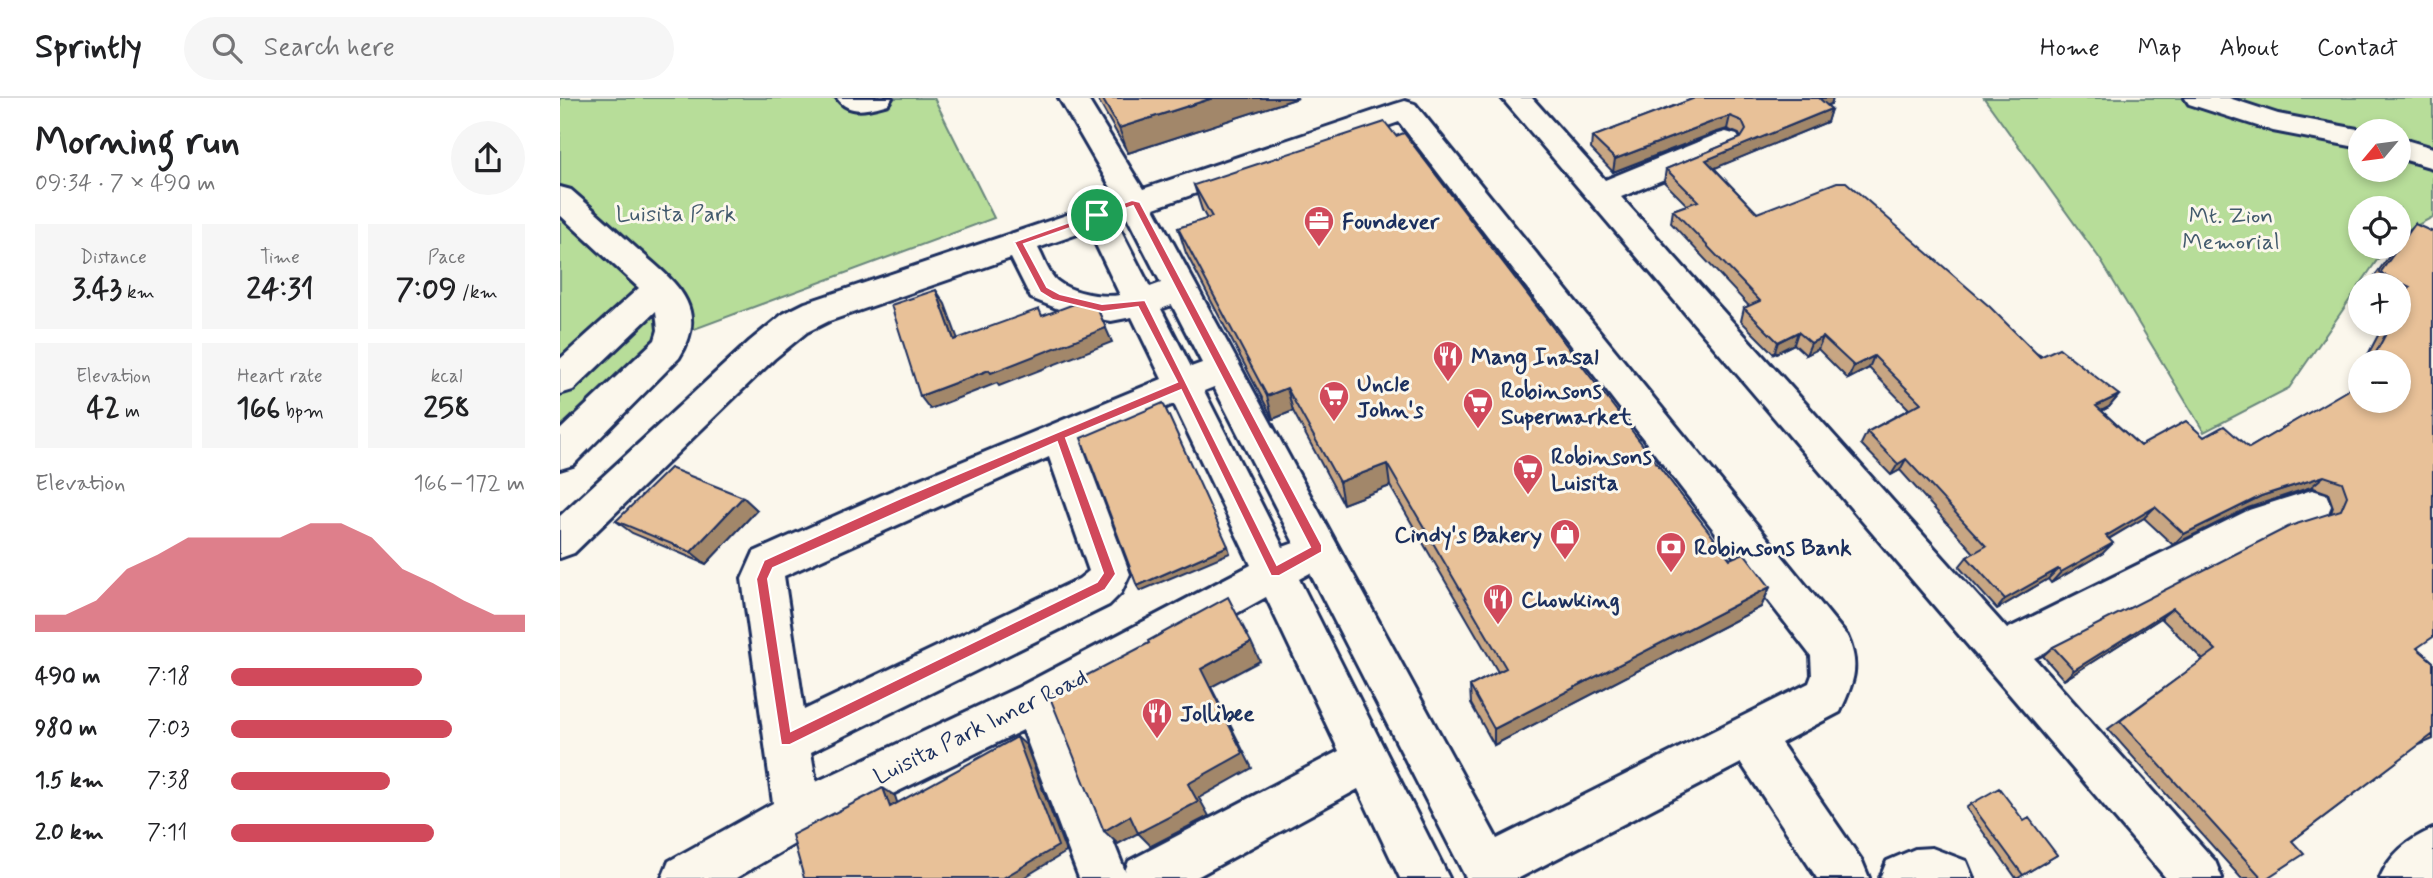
<!DOCTYPE html>
<meta charset="utf-8">
<style>
:root{--surface:#fff;--page:#f6f6f6;--text:#202124;--muted:#757577;--line:#e0e0e0;--accent:#d1495b}
body{margin:0;font-family:Mynerve,sans-serif;background:var(--page);color:var(--text);height:100vh;display:flex;flex-direction:column;font-size:26px;white-space:nowrap}
*{box-sizing:border-box;margin:0}
p{font-size:23px;color:var(--muted)}
.icon{flex:none;width:38px;height:38px;fill:none;stroke:currentColor;stroke-width:2;stroke-linecap:round;stroke-linejoin:round}
.map{position:relative;flex:1;overflow:hidden}
.panel{display:flex;flex-direction:column;background:var(--surface);width:560px}
.panel>*{flex:none}
.needle{width:46px;rotate:241deg}
.tools{position:absolute;left:1788px;top:21px;display:grid;gap:14px}
.tools a{display:grid;place-items:center;width:63px;height:63px;border-radius:50%;background:var(--surface);box-shadow:0 4px 10px #0003;font-size:35px}
.pin{position:absolute;display:grid;place-items:center;width:60px;height:60px;color:#fff;margin:-30px;border:4px solid #fff;border-radius:50%;box-shadow:0 2px 7px #0007}
.round{display:grid;place-items:center;flex:none;width:74px;height:74px;border-radius:37px;background:var(--page)}
.headline{display:flex;align-items:center;justify-content:space-between;height:119px;padding:0 35px}
h1{font-size:38px;font-weight:700;line-height:52px}
.metrics{display:grid;grid-template-columns:repeat(3,1fr);gap:10px;height:119px;padding:7px 35px}
.metrics div{display:grid;align-content:center;border-radius:0px;background:var(--page);text-align:center}
.metrics b{font-size:30px;font-weight:700}
.metrics small{font-size:19px;font-weight:400}
.metrics p{font-size:19px}
.chart{height:196px;padding:14px 35px}
.chart p{display:flex;justify-content:space-between}
.chart svg{width:100%;height:126px;margin-top:7px;fill:var(--accent);opacity:.7}
ul{padding:0 35px;list-style:none;font-size:23px}
li{display:grid;grid-template-columns:112px 84px 1fr;align-items:center;height:52px}
li i{height:18px;border-radius:9px;background:var(--accent)}
header{display:flex;align-items:center;gap:42px;box-sizing:border-box;height:98px;padding:0 35px;background:var(--surface);border-bottom:2px solid var(--line)}
header strong{font-size:33px}
nav{display:flex;gap:38px;margin-inline-start:auto;font-size:24px}
.search{width:490px;height:63px;background:var(--page);display:flex;align-items:center;gap:18px;box-sizing:border-box;padding:0 24px;border-radius:38px;color:var(--muted);font-size:26px}
main{display:flex;flex:1;min-height:0}
.map>svg:first-child{display:block}
</style>
<header>
<strong>Sprintly</strong>
<div class="search"><svg class="icon" aria-label="search" viewBox="0 0 24 24"><circle cx="10" cy="10" r="6"/><path d="M15 15l6 6"/></svg>Search here</div>
<nav><a>Home</a><a>Map</a><a>About</a><a>Contact</a></nav>
</header>
<main>
<section class="panel">
<div class="headline"><div><h1>Morning run</h1><p>09:34 · 7 × 490 m</p></div><a class="round"><svg class="icon" aria-label="share" viewBox="0 0 24 24"><path d="M12 15V3M7 8l5-5 5 5M5 13v7h14v-7"/></svg></a></div>
<div class="metrics">
<div><p>Distance</p><b>3.43<small> km</small></b></div>
<div><p>Time</p><b>24:31</b></div>
<div><p>Pace</p><b>7:09<small> /km</small></b></div>
</div>
<div class="metrics">
<div><p>Elevation</p><b>42<small> m</small></b></div>
<div><p>Heart rate</p><b>166<small> bpm</small></b></div>
<div><p>kcal</p><b>258</b></div>
</div>
<div class="chart"><p><span>Elevation</span>166–172 m</p>
<svg viewBox="0 0 160 44" preserveAspectRatio="none"><path d="M0 44V38L10 38L20 33L30 22L40 17L50 11L60 11L70 11L80 11L90 6L100 6L110 11L120 22L130 27L140 33L150 38L160 38V44z"/></svg>
</div>
<ul>
<li><b>490 m</b>7:18<i style="width:65%"></i></li>
<li><b>980 m</b>7:03<i style="width:75%"></i></li>
<li><b>1.5 km</b>7:38<i style="width:54%"></i></li>
<li><b>2.0 km</b>7:11<i style="width:69%"></i></li>
</ul>
</section>
<div class="map">
<svg width="1873" height="780" viewBox="0 0 1873 780">
<rect width="100%" height="100%" fill="#fbf7ec"/>
<filter id="ink" filterUnits="userSpaceOnUse"><feTurbulence type="fractalNoise" baseFrequency=".0143" numOctaves="2"/><feDisplacementMap in="SourceGraphic" scale="14" xChannelSelector="R" yChannelSelector="G"/><feConvolveMatrix kernelMatrix="1 2 1 2 8 2 1 2 1" color-interpolation-filters="sRGB"/></filter>
<g filter="url(#ink)">
<path fill="#b7dd99" stroke="#69867c" stroke-width="2" fill-rule="evenodd" d="M 0,0 L 374,0 L 434,120 L 126,234 L 0,348 Z
M 1424,0 L 1873,0 L 1873,119 L 1839,137 L 1839,110 L 1801,110 L 1801,149 L 1826,149 L 1729,290 L 1644,334 L 1540,161 ZM 1801,33 L 1839,33 L 1839,72 L 1801,72 Z"/>
<g fill="none" stroke-linecap="round" stroke-linejoin="round">
<g stroke="#1b2f5e" stroke-width="6">
<path id="minor" d="M 277,0 L 332,0 L 328,6 C 310,11 289,18 277,0 Z
M 499,0 L 527,0 L 583,91 L 835,6 L 845,3 L 855,6 L 1287,538 C 1301,569 1293,585 1280,614 L 1221,645 L 1302,763 L 1309,780 L 1257,780 L 1181,665 L 959,780 L 906,780 L 750,475 L 739,481 L 889,780 L 840,780 L 798,691 L 635,780 L 519,780 L 463,632 L 255,734 L 176,780 L 102,780 L 109,763 L 213,705 L 182,481 L 194,454 L 331,393 L 602,281 L 572,219 L 551,223 L 511,216 L 471,200 L 451,160 L 269,223 L 247,234 L 214,261 L 14,455 L 0,460 L 0,418 L 190,243 L 223,216 L 245,205 L 557,100 ZM 839,24 L 1251,558 L 1252,577 L 1249,585 L 937,741 L 594,110 ZM 567,119 L 601,185 L 590,189 L 556,123 ZM 529,132 L 560,197 C 542,200 512,195 497,183 C 489,177 483,159 478,150 ZM 612,207 L 642,265 L 631,269 L 601,211 ZM 654,289 L 734,445 L 723,449 L 644,293 ZM 614,306 L 691,467 L 459,589 L 256,684 L 251,654 L 549,507 L 561,495 L 570,476 L 521,345 ZM 489,359 L 529,473 L 519,481 L 244,612 L 224,478 ZM 706,499 L 779,653 L 569,763 L 565,773 L 501,613 Z
M 942,0 L 972,0 L 1045,82 L 1155,37 L 1166,34 L 1177,37 L 1181,44 L 1177,51 L 1061,99 L 1447,531 L 1689,412 L 1752,392 L 1766,396 L 1771,408 L 1766,420 L 1716,436 L 1474,560 L 1655,763 L 1662,780 L 1606,780 Z
M 1625,0 L 1669,0 L 1718,16 L 1808,33 L 1801,33 L 1801,50 L 1713,33 L 1629,6 Z
M 1839,40 L 1873,50 L 1873,70 L 1839,60 Z
M 0,89 L 11,92 C 33,111 54,130 76,150 C 112,182 152,208 119,260 L 13,367 L 0,371 L 0,332 L 95,242 L 98,232 L 96,213 L 13,292 L 0,296 L 0,261 L 79,190 L 0,117 Z
M 1372,750 L 1406,763 L 1413,780 L 1320,780 L 1327,763 L 1355,751 Z"/>
</g>
<g stroke="#1b2f5e" stroke-width="6">
<path id="highway" d="M 1873,731 L 1873,780 L 1820,780 C 1830,756 1849,741 1873,731 Z"/>
</g>
<use href="#minor" fill="#fbf7ec" fill-rule="evenodd"/>
<use href="#highway" fill="#fbf7ec" fill-rule="evenodd"/>
</g>
<path fill="#c8a683" stroke="#1b2f5e" stroke-width="2" d="M 537,0 L 738,0 L 568,55 Z
M 1135,0 L 1273,0 L 1271,6 L 1267,7 L 1271,11 L 1267,24 L 1154,70 L 1197,115 L 1559,297 L 1549,309 L 1542,313 L 1580,348 L 1644,339 L 1689,350 L 1787,293 L 1793,281 L 1799,276 L 1801,271 L 1801,303 L 1839,264 L 1804,264 L 1824,226 L 1839,226 L 1839,187 L 1808,187 L 1836,149 L 1839,149 L 1839,144 L 1843,139 L 1855,126 L 1857,550 L 1873,564 L 1873,641 L 1857,648 L 1732,743 L 1707,780 L 1681,780 L 1548,631 L 1643,562 L 1601,520 L 1504,582 L 1483,558 L 1493,549 L 1771,415 L 1773,409 L 1768,395 L 1751,389 L 1688,410 L 1613,447 L 1584,420 L 1549,441 L 1543,455 L 1491,485 L 1488,481 L 1437,511 L 1399,469 L 1407,459 L 1414,455 L 1340,372 L 1331,377 L 1301,346 L 1307,334 L 1349,311 L 1309,270 L 1288,281 L 1258,251 L 1246,257 L 1234,246 L 1214,256 L 1181,223 L 1184,210 L 1189,208 L 1111,125 L 1113,112 L 1127,107 L 1104,84 L 1106,71 L 1181,40 L 1179,36 L 1167,31 L 1154,35 L 1053,74 L 1031,51 L 1032,39 Z
M 634,87 L 1210,489 L 1201,509 L 934,647 L 911,606 L 910,588 L 938,574 L 830,388 L 783,406 L 733,313 L 713,321 L 626,155 L 618,130 L 647,121 L 642,112 Z
M 183,399 L 197,412 L 146,466 L 72,435 L 56,423 Z
M 1411,706 L 1464,723 L 1497,757 L 1458,780 L 1456,780 L 1406,710 Z"/>
<path fill="#a2876a" stroke="#1b2f5e" stroke-width="2" d="M 653,0 L 738,0 L 568,55 L 559,30 Z
M 1258,0 L 1273,0 L 1271,6 L 1254,12 Z
M 1271,11 L 1267,24 L 1143,75 L 1146,62 Z
M 1170,18 L 1167,31 L 1154,35 L 1053,74 L 1055,61 L 1157,22 Z
M 376,192 L 385,206 L 403,255 L 394,242 Z
M 537,210 L 552,244 L 439,288 L 437,285 L 370,311 L 360,298 L 429,272 Z
M 1238,234 L 1234,246 L 1214,256 L 1218,244 Z
M 1263,239 L 1258,251 L 1246,257 L 1251,245 Z
M 1314,258 L 1309,270 L 1288,281 L 1294,268 Z
M 727,290 L 733,313 L 713,321 L 707,298 Z
M 1559,297 L 1549,309 L 1527,320 L 1536,308 Z
M 1346,361 L 1340,372 L 1331,377 L 1338,366 Z
M 827,366 L 830,388 L 783,406 L 779,384 Z
M 1764,378 L 1751,389 L 1688,410 L 1613,447 L 1624,436 L 1701,398 Z
M 183,399 L 197,412 L 146,466 L 131,454 Z
M 1595,409 L 1584,420 L 1536,448 L 1546,438 Z
M 1553,445 L 1543,455 L 1491,485 L 1501,474 Z
M 668,448 L 670,455 L 580,493 L 577,488 Z
M 1498,471 L 1488,481 L 1437,511 L 1445,501 Z
M 1210,489 L 1201,509 L 934,647 L 934,631 Z
M 1613,510 L 1601,520 L 1504,582 L 1514,572 Z
M 691,544 L 700,563 L 651,589 L 692,670 L 639,700 L 649,718 L 591,748 L 578,735 L 628,686 L 641,571 Z
M 457,639 L 466,647 L 506,754 L 463,780 L 443,780 Z
M 323,690 L 335,698 L 341,716 L 330,709 Z
M 570,718 L 584,732 L 558,746 L 544,733 Z"/>
<path fill="#e8c198" stroke="#1b2f5e" stroke-width="2" d="M 542,0 L 653,0 L 559,30 Z
M 1135,0 L 1259,0 L 1271,11 L 1146,62 L 1197,115 L 1277,84 L 1286,84 L 1430,209 L 1480,259 L 1499,250 L 1559,297 L 1536,308 L 1580,348 L 1626,323 L 1644,339 L 1664,328 L 1689,350 L 1796,287 L 1801,279 L 1801,303 L 1839,303 L 1839,264 L 1811,264 L 1831,226 L 1839,226 L 1839,209 L 1850,189 L 1820,175 L 1855,126 L 1873,134 L 1873,539 L 1857,550 L 1873,564 L 1873,638 L 1872,637 L 1732,743 L 1744,756 L 1707,780 L 1702,780 L 1560,623 L 1656,552 L 1613,510 L 1514,572 L 1493,549 L 1730,428 L 1781,412 L 1787,398 L 1782,384 L 1764,378 L 1701,398 L 1624,436 L 1595,409 L 1546,438 L 1553,445 L 1501,474 L 1498,471 L 1445,501 L 1407,459 L 1426,448 L 1346,361 L 1338,366 L 1307,334 L 1361,305 L 1314,258 L 1294,268 L 1263,239 L 1251,245 L 1238,234 L 1218,244 L 1184,210 L 1200,203 L 1113,112 L 1138,103 L 1106,71 L 1181,40 L 1186,32 L 1182,23 L 1170,18 L 1157,22 L 1055,61 L 1032,39 Z
M 825,24 L 836,38 L 844,35 L 1170,461 L 1184,455 L 1210,489 L 934,631 L 910,588 L 946,570 L 827,366 L 779,384 L 727,290 L 707,298 L 618,130 L 652,119 L 634,87 Z
M 376,192 L 394,242 L 479,211 L 482,218 L 514,206 L 537,210 L 546,230 L 431,275 L 429,272 L 360,298 L 331,207 Z
M 603,305 L 668,448 L 577,488 L 521,340 Z
M 110,370 L 183,399 L 131,454 L 56,423 Z
M 668,499 L 691,544 L 641,571 L 683,655 L 628,686 L 638,704 L 578,735 L 570,718 L 544,733 L 489,597 L 589,545 L 588,543 Z
M 457,639 L 498,748 L 443,780 L 244,780 L 232,737 L 323,690 L 330,709 Z
M 1439,690 L 1464,723 L 1469,720 L 1497,757 L 1463,777 L 1411,706 Z"/>
</g>
<path fill="#d1495b" stroke="#fff" stroke-width="2" fill-rule="evenodd" d="M 572,102 L 580,104 L 762,447 L 762,454 L 719,478 L 711,478 L 621,292 L 506,340 L 556,476 L 545,492 L 230,647 L 221,647 L 196,481 L 204,462 L 341,400 L 617,284 L 578,209 L 542,214 L 493,202 L 480,194 L 454,144 ZM 573,108 L 750,449 L 717,467 L 585,202 L 542,206 L 500,196 L 487,189 L 464,146 ZM 497,344 L 543,475 L 537,484 L 231,633 L 208,481 L 213,470 Z"/>
<defs>
<g id="office-pin" transform="scale(1.575)"><path d="M0 17L-7.5 6A9.5 9.5 0 1 1 7.5 6Z" fill="#d1495b" stroke="#fbf7ec"/><path d="M-6-3h4V-5.5h4V-3h4V5H-6ZM-1-4.5V-3h2v-1.5ZM-6 0V1H6V0Z" fill="#fff"/></g>
<g id="restaurant-pin" transform="scale(1.575)"><path d="M0 17L-7.5 6A9.5 9.5 0 1 1 7.5 6Z" fill="#d1495b" stroke="#fbf7ec"/><path d="M-5-6h1v4h1v-4h1v4h1v-4h1v5L-1.5 .5V6h-2V.5L-5-1ZM5-6V6H3V1.5H1.5Q1.5-4 5-6Z" fill="#fff"/></g>
<g id="supermarket-pin" transform="scale(1.575)"><path d="M0 17L-7.5 6A9.5 9.5 0 1 1 7.5 6Z" fill="#d1495b" stroke="#fbf7ec"/><path d="M-6-5.5h2.5l.6 2H6L4.5 2H-2.5L-4.4-4H-6ZM-1.5 3.2a1.3 1.3 0 1 0 .1 0ZM3 3.2a1.3 1.3 0 1 0 .1 0Z" fill="#fff"/></g>
<g id="shop-pin" transform="scale(1.575)"><path d="M0 17L-7.5 6A9.5 9.5 0 1 1 7.5 6Z" fill="#d1495b" stroke="#fbf7ec"/><path d="M-5-2.5h2.3a2.7 3.5 0 0 1 5.4 0H5L5.5 6h-11ZM-1.5-2.5h3a1.5 2.3 0 0 0-3 0Z" fill="#fff"/></g>
<g id="bank-pin" transform="scale(1.575)"><path d="M0 17L-7.5 6A9.5 9.5 0 1 1 7.5 6Z" fill="#d1495b" stroke="#fbf7ec"/><path d="M-6-4H6V4H-6ZM0-2.3a2.3 2.3 0 1 0 0 4.6a2.3 2.3 0 1 0 0-4.6Z" fill="#fff"/></g>
</defs>
<g fill-rule="evenodd">
<use href="#office-pin" x="759" y="123"/>
<use href="#restaurant-pin" x="888" y="258"/>
<use href="#supermarket-pin" x="774" y="298"/>
<use href="#supermarket-pin" x="918" y="305"/>
<use href="#supermarket-pin" x="968" y="371"/>
<use href="#shop-pin" x="1005" y="436"/>
<use href="#bank-pin" x="1111" y="449"/>
<use href="#restaurant-pin" x="938" y="501"/>
<use href="#restaurant-pin" x="597" y="615"/>
</g>
<g text-anchor="middle" stroke-width="6" stroke-linejoin="round" paint-order="stroke">
<g font-size="23" fill="#425a6d" stroke="#fbf7ec">
<text x="116" y="123">Luisita Park</text>
<text x="1671" y="125">Mt. Zion<tspan x="1671" dy="26">Memorial</tspan></text>
</g>
<g font-size="23" font-weight="bold" fill="#1b2f5e" stroke="#fbf7ec" text-anchor="start">
<text x="782" y="131">Foundever</text>
<text x="911" y="266">Mang Inasal</text>
<text x="797" y="293">Uncle<tspan x="797" dy="26">John's</tspan></text>
<text x="941" y="300">Robinsons<tspan x="941" dy="26">Supermarket</tspan></text>
<text x="991" y="366">Robinsons<tspan x="991" dy="26">Luisita</tspan></text>
<text x="982" y="444" text-anchor="end">Cindy's Bakery</text>
<text x="1134" y="457">Robinsons Bank</text>
<text x="961" y="509">Chowking</text>
<text x="620" y="623">Jollibee</text>
</g>
<g font-size="23" fill="#1b2f5e" stroke="#fbf7ec">
<text transform="translate(420 628) rotate(-26)" y="8">Luisita Park Inner Road</text>
</g>
</g>
</svg>
<div class="tools">
<a><svg class="needle" viewBox="-14 -14 28 28"><path d="M0-13l5 13h-10z" fill="#e53935"/><path d="M0 13l5-13h-10z" fill="#757577"/></svg></a>
<a><svg class="icon" aria-label="locate" viewBox="0 0 24 24"><circle cx="12" cy="12" r="6"/><path d="M12 2v4M12 18v4M2 12h4M18 12h4"/></svg></a>
<a>+</a>
<a>−</a>
</div>
<div class="pin" style="left:537px;top:117px;background:#1e9e55"><svg class="icon" aria-label="arrive" viewBox="0 0 24 24"><path d="M6 21V4h12l-3 4 3 4H6"/></svg></div>
</div>
</main>
